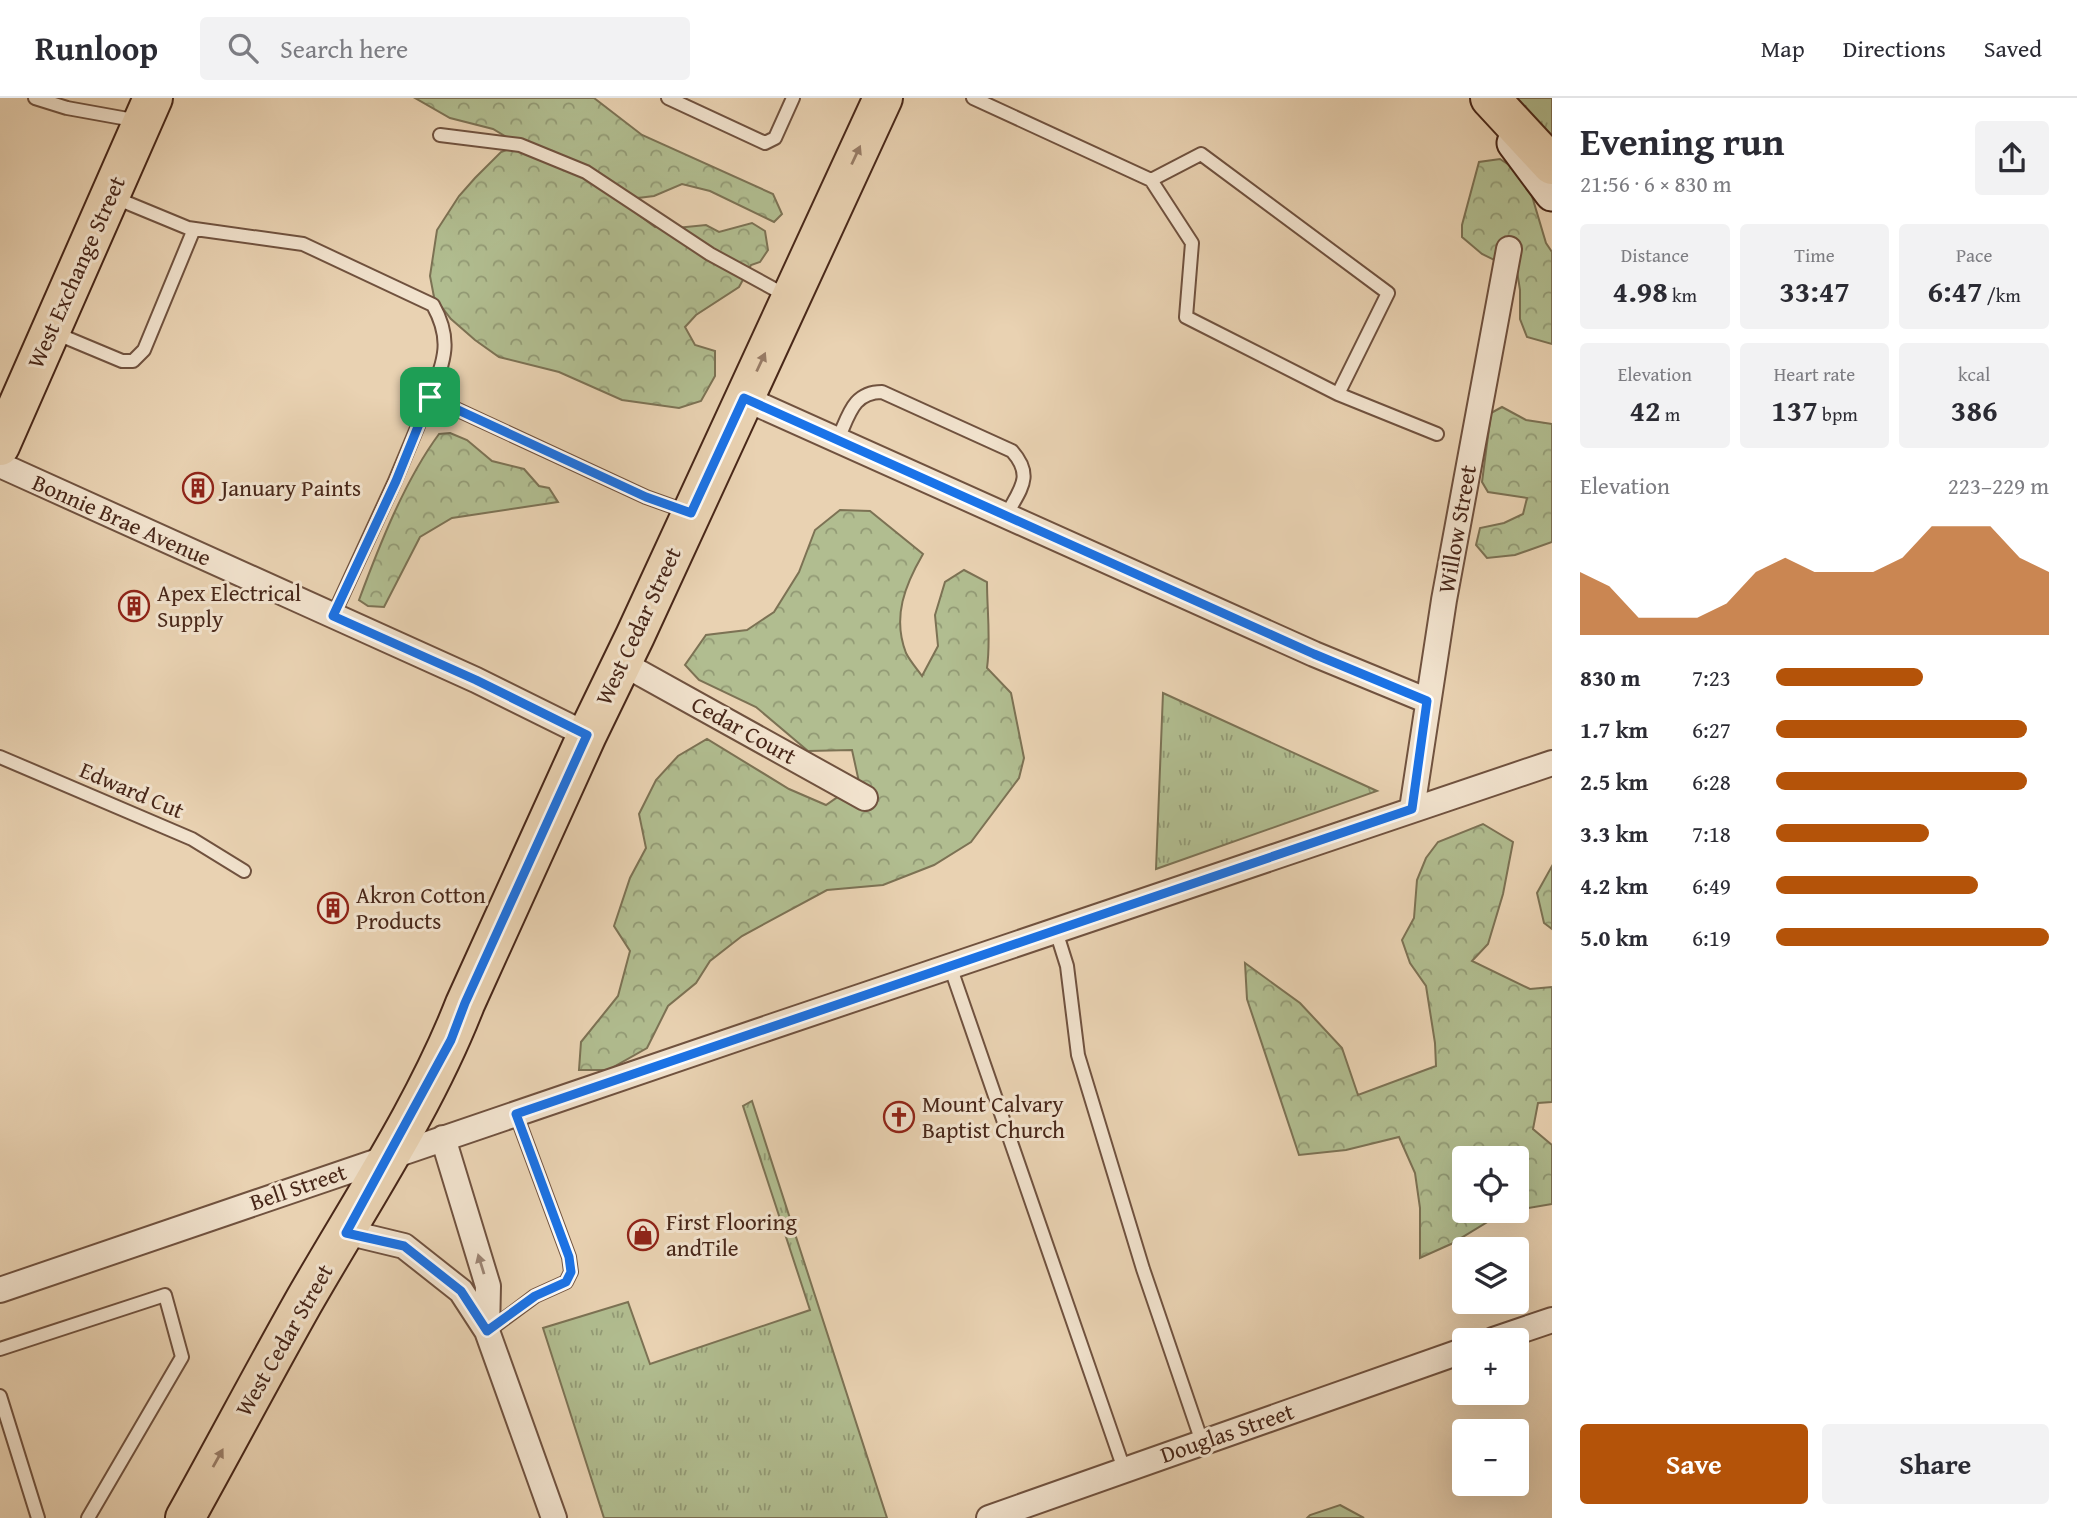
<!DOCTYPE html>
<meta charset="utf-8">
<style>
:root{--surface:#fff;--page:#f2f2f3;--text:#2b2b33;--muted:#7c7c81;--line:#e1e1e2;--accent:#b45309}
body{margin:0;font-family:"Gentium Book Plus",serif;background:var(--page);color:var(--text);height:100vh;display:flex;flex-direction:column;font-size:26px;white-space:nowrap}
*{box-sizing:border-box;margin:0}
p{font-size:23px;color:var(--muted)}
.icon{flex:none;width:38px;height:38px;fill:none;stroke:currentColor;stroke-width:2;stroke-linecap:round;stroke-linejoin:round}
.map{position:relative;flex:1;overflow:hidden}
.panel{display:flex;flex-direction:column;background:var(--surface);width:525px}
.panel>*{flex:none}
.controls{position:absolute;left:1452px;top:1048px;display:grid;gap:14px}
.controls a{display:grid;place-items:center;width:77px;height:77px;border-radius:7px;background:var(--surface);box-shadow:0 7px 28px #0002;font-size:35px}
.pin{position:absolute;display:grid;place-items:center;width:60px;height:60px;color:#fff;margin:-30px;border-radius:14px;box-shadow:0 4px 10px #0006}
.round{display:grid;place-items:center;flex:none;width:74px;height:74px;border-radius:7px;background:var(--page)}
.overview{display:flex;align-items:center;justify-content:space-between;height:119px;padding:0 28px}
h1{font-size:38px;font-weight:600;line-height:52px}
.stats{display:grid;grid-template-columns:repeat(3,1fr);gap:10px;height:119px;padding:7px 28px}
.stats div{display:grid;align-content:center;border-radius:7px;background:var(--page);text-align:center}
.stats b{font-size:30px;font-weight:600}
.stats small{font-size:19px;font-weight:400}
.stats p{font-size:19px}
.chart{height:196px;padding:14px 28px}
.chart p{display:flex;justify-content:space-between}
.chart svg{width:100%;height:126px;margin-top:7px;fill:var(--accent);opacity:.7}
.button{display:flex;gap:14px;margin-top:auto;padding:14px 28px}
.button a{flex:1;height:80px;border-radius:7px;background:var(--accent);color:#fff;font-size:28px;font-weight:600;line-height:80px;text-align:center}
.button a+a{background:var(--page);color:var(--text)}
ul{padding:0 28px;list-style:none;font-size:23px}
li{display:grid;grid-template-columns:112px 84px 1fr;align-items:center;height:52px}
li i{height:18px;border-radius:9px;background:var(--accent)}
header{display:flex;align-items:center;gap:42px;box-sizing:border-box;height:98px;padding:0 35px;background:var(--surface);border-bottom:2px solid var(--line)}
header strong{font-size:33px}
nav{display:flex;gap:38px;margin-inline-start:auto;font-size:24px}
.search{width:490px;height:63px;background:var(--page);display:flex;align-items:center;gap:18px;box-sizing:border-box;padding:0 24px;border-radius:7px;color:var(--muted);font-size:26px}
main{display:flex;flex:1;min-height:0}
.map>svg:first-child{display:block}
</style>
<header>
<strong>Runloop</strong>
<div class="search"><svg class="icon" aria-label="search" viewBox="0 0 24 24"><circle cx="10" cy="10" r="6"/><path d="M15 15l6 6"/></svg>Search here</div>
<nav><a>Map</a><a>Directions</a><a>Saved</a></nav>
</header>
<main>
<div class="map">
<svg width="1552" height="1420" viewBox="0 0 1552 1420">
<defs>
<pattern id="grass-tufts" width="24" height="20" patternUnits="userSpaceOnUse" patternTransform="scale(1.75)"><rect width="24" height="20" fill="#b1bd90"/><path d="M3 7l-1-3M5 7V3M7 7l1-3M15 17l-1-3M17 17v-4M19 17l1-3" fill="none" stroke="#929a75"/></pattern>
<pattern id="forest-crowns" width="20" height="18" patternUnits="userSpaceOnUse" patternTransform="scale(1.75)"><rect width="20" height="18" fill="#b1bd90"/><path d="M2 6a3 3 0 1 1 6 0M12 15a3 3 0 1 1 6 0" fill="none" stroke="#929a75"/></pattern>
</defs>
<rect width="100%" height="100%" fill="#e9d2b2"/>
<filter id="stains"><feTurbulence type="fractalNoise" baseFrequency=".00286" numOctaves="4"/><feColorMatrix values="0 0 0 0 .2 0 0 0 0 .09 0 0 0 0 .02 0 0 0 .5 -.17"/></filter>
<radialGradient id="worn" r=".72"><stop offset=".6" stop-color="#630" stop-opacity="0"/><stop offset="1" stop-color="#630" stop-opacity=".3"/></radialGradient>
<path fill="url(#grass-tufts)" stroke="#7c7254" stroke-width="2" d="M 1507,0 L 1552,0 L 1552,52 Z
M 1163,595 L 1377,693 L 1156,771 Z
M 752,1003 L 887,1420 L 604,1420 L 543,1230 L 628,1204 L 650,1266 L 810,1212 L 743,1008 Z"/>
<path fill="url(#forest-crowns)" stroke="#7c7254" stroke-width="2" d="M 415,0 L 594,0 L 642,37 L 773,96 L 782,116 L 774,124 L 710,93 L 682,86 L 654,98 L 638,100 L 624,106 L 655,129 L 676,130 L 706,127 L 719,134 L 752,125 L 765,133 L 768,152 L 760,164 L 751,167 L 739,189 L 696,217 L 685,229 L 695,247 L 715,253 L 715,278 L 701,303 L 679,310 L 622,302 L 559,274 L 499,259 L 475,242 L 451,221 L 434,199 L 430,178 L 437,132 L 459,98 L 475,80 L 501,54 L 520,47 L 493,31 L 450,20 Z
M 1500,61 L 1526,78 L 1546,145 L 1552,154 L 1552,246 L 1527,239 L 1520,221 L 1520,192 L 1517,173 L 1482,156 L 1462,139 L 1462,127 L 1479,64 Z
M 1502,309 L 1526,322 L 1552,326 L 1552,444 L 1515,457 L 1487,460 L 1476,447 L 1480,430 L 1504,425 L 1523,416 L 1527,400 L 1488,394 L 1482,384 L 1491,315 Z
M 450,335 L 467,342 L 492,363 L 524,371 L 539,388 L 549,390 L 558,404 L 452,420 L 420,439 L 384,509 L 368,508 L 359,502 C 379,448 405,382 439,336 Z
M 840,412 L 870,413 L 923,456 C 905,487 892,519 906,555 C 910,563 917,571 922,578 L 938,548 L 935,517 L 945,484 L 964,472 L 987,484 C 987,513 991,541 987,570 L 1011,595 L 1024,660 L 1019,680 L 971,744 L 934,767 L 883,787 L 827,792 L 742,838 L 710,863 L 696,885 L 668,908 L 647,950 L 608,972 L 579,972 L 581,944 L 618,898 L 630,853 L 614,828 L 630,780 L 646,750 L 639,716 L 656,682 L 678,658 L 707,641 L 789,691 L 826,707 L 859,684 L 852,652 L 808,653 L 756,609 L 699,582 L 685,567 L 706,537 L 747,532 L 774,514 L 799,474 L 815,432 Z
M 1483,726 L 1513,744 L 1503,796 L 1488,846 L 1472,863 L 1530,891 L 1552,889 L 1552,1004 L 1538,1005 L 1533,1031 L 1552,1047 L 1552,1106 L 1517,1112 L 1517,1060 L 1465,1060 L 1465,1113 L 1511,1113 L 1504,1114 L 1451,1146 L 1420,1160 L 1420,1110 L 1415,1075 L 1399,1039 L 1346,1052 L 1299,1057 L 1247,901 L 1245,865 L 1300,905 L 1342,950 L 1358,997 L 1436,968 L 1435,945 L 1426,888 L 1410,865 L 1402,842 L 1414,820 L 1417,782 L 1426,760 L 1438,744 Z
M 1552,768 L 1552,831 L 1544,825 L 1537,795 Z
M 1340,1407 L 1364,1420 L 1307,1420 L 1310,1417 Z"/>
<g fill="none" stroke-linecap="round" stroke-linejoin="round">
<g stroke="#70523f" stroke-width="16">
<path id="lane" d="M 35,0 L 67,10 L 139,23
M 668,0 L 765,45 L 775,40 L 793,0
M 973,0 L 1151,82 L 1192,145 L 1186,219 L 1338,296 L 1388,195 L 1201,56 L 1151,82
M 440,37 L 520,47 L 586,74 L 710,156 L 787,198
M 113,99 L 188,130 L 303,146 L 433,207 C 453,243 444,263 430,299 L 646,399 L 688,414
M 55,235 L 122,263 L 133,263 L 144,252 L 194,131
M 1338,296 L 1437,336
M 838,341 C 849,317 853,294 882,294 L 1012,353 C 1035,379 1019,392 1006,418
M 333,518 L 395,383 L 430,299
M 0,659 L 192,741 L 244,773
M 1056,833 L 1067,868 L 1078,957 L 1143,1171 L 1202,1344
M 950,868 L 1124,1371
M 488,1233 L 535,1198 L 566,1184 L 571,1174 L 569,1159 L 516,1016
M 0,1251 L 165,1197 L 182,1259 L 88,1420
M 0,1298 L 38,1420"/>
</g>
<g stroke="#70523f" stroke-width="28">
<path id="street" d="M 744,300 L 1314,556 L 1428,603
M 0,367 L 476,582 L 587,637
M 622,565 L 865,700
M 1412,711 L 1444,502 L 1509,151
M 443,1040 L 488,1188 L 487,1233
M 346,1134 L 404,1148 L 461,1193 L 487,1233 L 554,1420
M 0,1192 C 516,1013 1035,841 1552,665
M 1493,1242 L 1552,1222
M 989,1420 L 1465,1252"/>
</g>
<g stroke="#482719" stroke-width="37">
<path id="secondary" d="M 1514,45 L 1552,96"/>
</g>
<g stroke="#482719" stroke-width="42">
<path id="primary" d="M 0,348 L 153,0
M 185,1420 C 225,1348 263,1276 303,1205 C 359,1107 424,1011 465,906 L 587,637 L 635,538 L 883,0"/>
</g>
<g stroke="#482719" stroke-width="42">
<path id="highway" d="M 1490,0 L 1552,67"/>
</g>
<use href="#lane" stroke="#f1e2cd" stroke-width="12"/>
<use href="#street" stroke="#f1e2cd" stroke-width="24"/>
<use href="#secondary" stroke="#f1e2cd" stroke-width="33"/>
<use href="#primary" stroke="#e9d2b2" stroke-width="38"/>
<use href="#highway" stroke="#e9d2b2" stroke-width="38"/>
</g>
<defs><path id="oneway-solid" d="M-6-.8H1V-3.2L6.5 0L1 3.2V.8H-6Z" transform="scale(1.75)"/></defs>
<g fill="#987c66">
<use href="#oneway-solid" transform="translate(856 57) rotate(-65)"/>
<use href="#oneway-solid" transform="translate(761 264) rotate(-65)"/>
<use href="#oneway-solid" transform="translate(218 1360) rotate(-61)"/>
</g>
<use fill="#9c8473" href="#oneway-solid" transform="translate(481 1166) rotate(-107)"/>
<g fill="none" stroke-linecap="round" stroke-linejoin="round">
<g stroke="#fff" stroke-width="14">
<path id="route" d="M 430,299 L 646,399 L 691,415 L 744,300 L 1314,556 L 1427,603 L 1412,711 L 516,1016 L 569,1159 L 571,1174 L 566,1184 L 535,1198 L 487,1233 L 461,1193 L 404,1148 L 346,1135 L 451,942 L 465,905 L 587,637 L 476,582 L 333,518 L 396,383 Z"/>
</g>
<use href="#route" stroke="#1a73e8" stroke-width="9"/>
</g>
<defs>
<g id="building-ring" transform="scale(1.575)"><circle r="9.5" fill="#f1e2cd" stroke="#8f2418" stroke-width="1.5"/><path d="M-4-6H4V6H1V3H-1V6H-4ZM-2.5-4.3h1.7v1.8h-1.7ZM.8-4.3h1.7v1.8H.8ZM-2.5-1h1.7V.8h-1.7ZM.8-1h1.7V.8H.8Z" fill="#8f2418"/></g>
<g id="church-ring" transform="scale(1.575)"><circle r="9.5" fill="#f1e2cd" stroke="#8f2418" stroke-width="1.5"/><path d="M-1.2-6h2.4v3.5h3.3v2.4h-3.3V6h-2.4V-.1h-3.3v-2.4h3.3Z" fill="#8f2418"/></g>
<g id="shop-ring" transform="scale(1.575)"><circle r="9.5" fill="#f1e2cd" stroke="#8f2418" stroke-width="1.5"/><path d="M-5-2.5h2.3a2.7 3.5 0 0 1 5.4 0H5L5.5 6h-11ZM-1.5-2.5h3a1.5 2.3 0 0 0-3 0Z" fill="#8f2418"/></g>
</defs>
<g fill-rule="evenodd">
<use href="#building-ring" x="198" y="390"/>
<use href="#building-ring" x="134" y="508"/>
<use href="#building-ring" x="333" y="810"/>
<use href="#church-ring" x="899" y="1019"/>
<use href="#shop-ring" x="643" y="1137"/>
</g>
<g text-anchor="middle" stroke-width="6" stroke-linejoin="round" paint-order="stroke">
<g font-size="23" fill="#482719" stroke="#f1e2cd">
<text transform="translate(76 174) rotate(-66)" y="8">West Exchange Street</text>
<text transform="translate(122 422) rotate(24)" y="8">Bonnie Brae Avenue</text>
<text transform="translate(1457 431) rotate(-80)" y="8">Willow Street</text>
<text transform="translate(638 528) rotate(-65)" y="8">West Cedar Street</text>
<text transform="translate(744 632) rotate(29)" y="8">Cedar Court</text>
<text transform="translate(132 692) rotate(23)" y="8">Edward Cut</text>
<text transform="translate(298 1089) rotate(-19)" y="8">Bell Street</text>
<text transform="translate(284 1242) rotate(-60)" y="8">West Cedar Street</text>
<text transform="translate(1227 1335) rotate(-19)" y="8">Douglas Street</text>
</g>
<g font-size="23" fill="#482719" stroke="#f1e2cd" text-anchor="start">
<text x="221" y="398">January Paints</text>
<text x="157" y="503">Apex Electrical<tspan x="157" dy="26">Supply</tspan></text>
<text x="356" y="805">Akron Cotton<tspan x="356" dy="26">Products</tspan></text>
<text x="922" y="1014">Mount Calvary<tspan x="922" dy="26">Baptist Church</tspan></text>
<text x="666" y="1132">First Flooring<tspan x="666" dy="26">andTile</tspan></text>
</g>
</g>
<rect width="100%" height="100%" filter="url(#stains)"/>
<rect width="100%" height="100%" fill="url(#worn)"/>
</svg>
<div class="controls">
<a><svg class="icon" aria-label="locate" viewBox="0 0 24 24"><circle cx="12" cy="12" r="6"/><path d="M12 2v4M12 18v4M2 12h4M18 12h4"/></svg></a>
<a><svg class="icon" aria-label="layers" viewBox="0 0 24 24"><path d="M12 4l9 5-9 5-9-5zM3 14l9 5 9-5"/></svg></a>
<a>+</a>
<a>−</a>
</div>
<div class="pin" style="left:430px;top:299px;background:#1e9e55"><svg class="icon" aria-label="arrive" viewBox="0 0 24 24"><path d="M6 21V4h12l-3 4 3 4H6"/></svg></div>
</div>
<section class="panel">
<div class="overview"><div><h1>Evening run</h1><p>21:56 · 6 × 830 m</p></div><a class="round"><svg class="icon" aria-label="share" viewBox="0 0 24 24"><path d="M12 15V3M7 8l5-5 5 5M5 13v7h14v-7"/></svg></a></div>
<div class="stats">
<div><p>Distance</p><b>4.98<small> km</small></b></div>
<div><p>Time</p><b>33:47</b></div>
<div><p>Pace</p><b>6:47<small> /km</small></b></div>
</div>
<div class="stats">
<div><p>Elevation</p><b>42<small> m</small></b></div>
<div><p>Heart rate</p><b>137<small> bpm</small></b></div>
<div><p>kcal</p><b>386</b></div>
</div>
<div class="chart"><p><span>Elevation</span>223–229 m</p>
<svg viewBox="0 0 160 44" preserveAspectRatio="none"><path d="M0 44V22L10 27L20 38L30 38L40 38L50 33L60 22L70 17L80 22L90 22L100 22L110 17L120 6L130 6L140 6L150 17L160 22V44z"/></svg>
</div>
<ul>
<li><b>830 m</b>7:23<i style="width:54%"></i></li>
<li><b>1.7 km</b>6:27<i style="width:92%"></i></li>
<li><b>2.5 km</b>6:28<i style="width:92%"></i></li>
<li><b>3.3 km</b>7:18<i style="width:56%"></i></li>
<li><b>4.2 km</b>6:49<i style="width:74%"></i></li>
<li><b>5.0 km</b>6:19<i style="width:100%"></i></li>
</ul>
<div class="button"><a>Save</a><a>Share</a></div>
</section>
</main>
